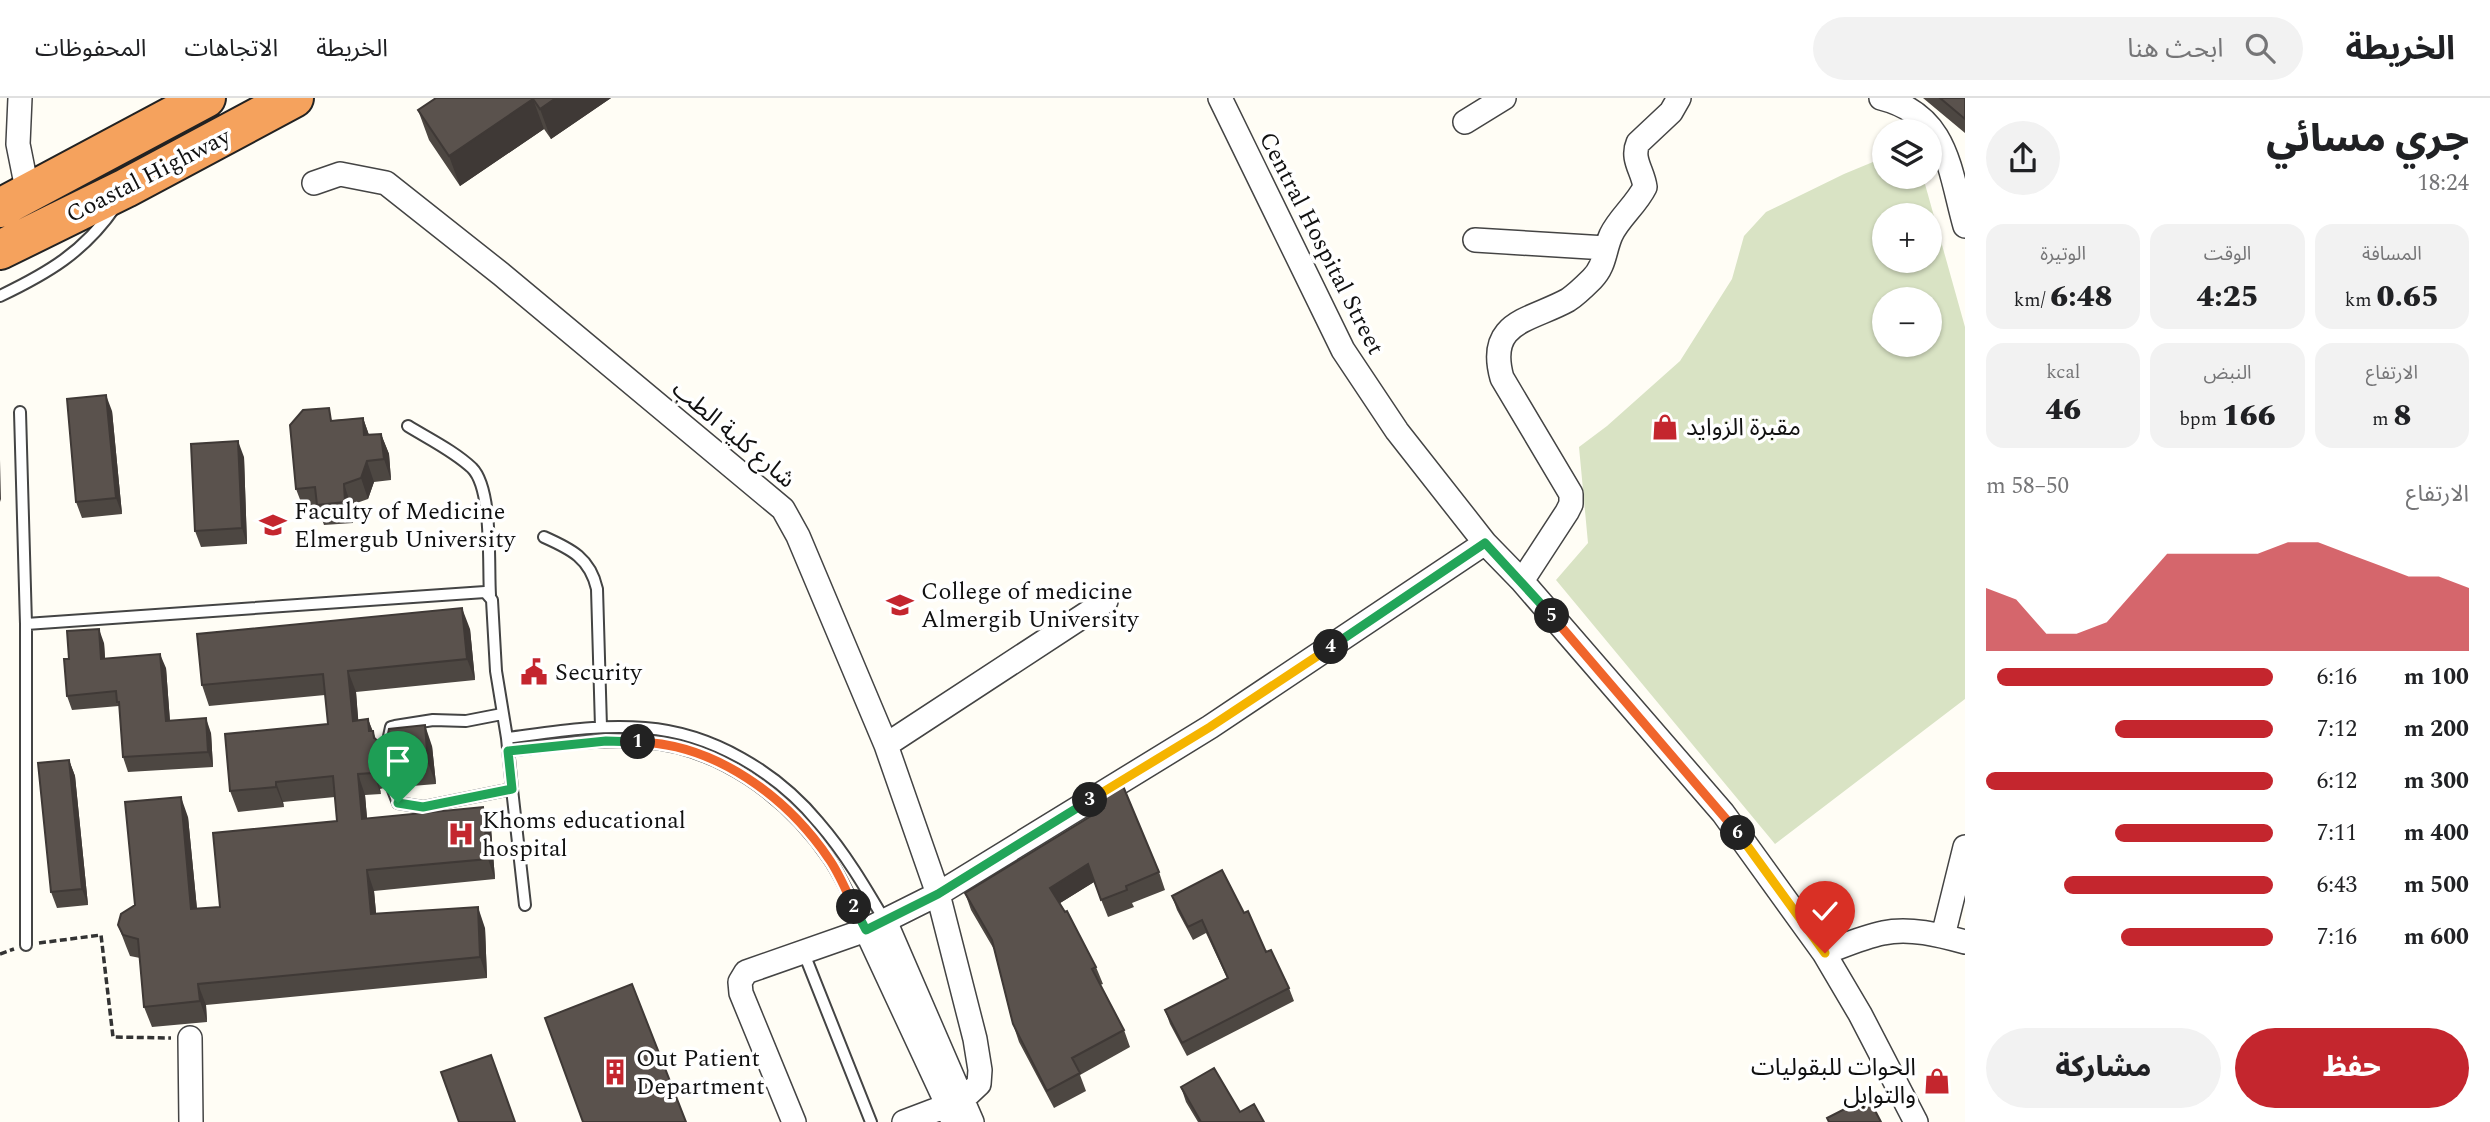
<!DOCTYPE html>
<html lang="ar">
<meta charset="utf-8">
<style>
:root{--surface:#fff;--page:#f2f2f2;--text:#202124;--muted:#757577;--line:#e0e0e0;--accent:#c4262e}
body{margin:0;font-family:Spectral,"Noto Sans Arabic",serif;background:var(--page);color:var(--text);direction:rtl;height:100vh;display:flex;flex-direction:column;font-size:26px;white-space:nowrap}
*{box-sizing:border-box;margin:0}
p{font-size:23px;color:var(--muted)}
.icon{flex:none;width:38px;height:38px;fill:none;stroke:currentColor;stroke-width:2;stroke-linecap:round;stroke-linejoin:round}
.map{position:relative;flex:1;overflow:hidden;direction:ltr}
.side{display:flex;flex-direction:column;background:var(--surface);width:525px}
.side>*{flex:none}
.tools{position:absolute;left:1872px;top:21px;display:grid;gap:14px}
.tools a{display:grid;place-items:center;width:70px;height:70px;border-radius:50%;background:var(--surface);box-shadow:0 2px 5px #0004;font-size:35px}
.pin{position:absolute;display:grid;place-items:center;width:60px;height:60px;color:#fff;margin:-72px -30px;border-radius:50% 50% 50% 0;rotate:-45deg;box-shadow:0 0 7px #0007}
.pin .icon{rotate:45deg}
.km{position:absolute;width:35px;height:35px;margin:-18px;border-radius:50%;background:#222;color:#fff;font-size:19px;line-height:35px;text-align:center}
.round{display:grid;place-items:center;flex:none;width:74px;height:74px;border-radius:37px;background:var(--page)}
.head{display:flex;align-items:center;justify-content:space-between;height:119px;padding:0 21px}
h1{font-size:38px;font-weight:800;line-height:52px}
.metrics{display:grid;grid-template-columns:repeat(3,1fr);gap:10px;height:119px;padding:7px 21px}
.metrics div{display:grid;align-content:center;border-radius:18px;background:var(--page);text-align:center}
.metrics b{font-size:30px;font-weight:800}
.metrics small{font-size:19px;font-weight:400}
.metrics p{font-size:19px}
.chart{height:196px;padding:14px 21px}
.chart p{display:flex;justify-content:space-between}
.chart svg{width:100%;height:126px;margin-top:7px;fill:var(--accent);opacity:.7}
.action{display:flex;gap:14px;margin-top:auto;padding:14px 21px}
.action a{flex:1;height:80px;border-radius:42px;background:var(--accent);color:#fff;font-size:28px;font-weight:800;line-height:80px;text-align:center}
.action a+a{background:var(--page);color:var(--text)}
ul{padding:0 21px;list-style:none;font-size:23px}
li{display:grid;grid-template-columns:112px 84px 1fr;align-items:center;height:52px}
li i{height:18px;border-radius:9px;background:var(--accent)}
header{display:flex;align-items:center;gap:42px;box-sizing:border-box;height:98px;padding:0 35px;background:var(--surface);border-bottom:2px solid var(--line)}
header strong{font-size:33px}
nav{display:flex;gap:38px;margin-inline-start:auto;font-size:24px}
.search{width:490px;height:63px;background:var(--page);display:flex;align-items:center;gap:18px;box-sizing:border-box;padding:0 24px;border-radius:38px;color:var(--muted);font-size:26px}
main{display:flex;flex:1;min-height:0}
.map>svg:first-child{display:block}
</style>
<header>
<strong>الخريطة</strong>
<div class="search"><svg class="icon" aria-label="search" viewBox="0 0 24 24"><circle cx="10" cy="10" r="6"/><path d="M15 15l6 6"/></svg>ابحث هنا</div>
<nav><a>الخريطة</a><a>الاتجاهات</a><a>المحفوظات</a></nav>
</header>
<main>
<section class="side">
<div class="head"><div><h1>جري مسائي</h1><p>18:24</p></div><a class="round"><svg class="icon" aria-label="share" viewBox="0 0 24 24"><path d="M12 15V3M7 8l5-5 5 5M5 13v7h14v-7"/></svg></a></div>
<div class="metrics">
<div><p>المسافة</p><b>0.65<small> km</small></b></div>
<div><p>الوقت</p><b>4:25</b></div>
<div><p>الوتيرة</p><b>6:48<small> /km</small></b></div>
</div>
<div class="metrics">
<div><p>الارتفاع</p><b>8<small> m</small></b></div>
<div><p>النبض</p><b>166<small> bpm</small></b></div>
<div><p>kcal</p><b>46</b></div>
</div>
<div class="chart"><p><span>الارتفاع</span>50–58 m</p>
<svg viewBox="0 0 160 44" preserveAspectRatio="none"><path d="M0 44V22L10 26L20 38L30 38L40 34L50 22L60 10L70 10L80 10L90 10L100 6L110 6L120 10L130 14L140 18L150 18L160 22V44z"/></svg>
</div>
<ul>
<li><b>100 m</b>6:16<i style="width:96%"></i></li>
<li><b>200 m</b>7:12<i style="width:55%"></i></li>
<li><b>300 m</b>6:12<i style="width:100%"></i></li>
<li><b>400 m</b>7:11<i style="width:55%"></i></li>
<li><b>500 m</b>6:43<i style="width:73%"></i></li>
<li><b>600 m</b>7:16<i style="width:53%"></i></li>
</ul>
<div class="action"><a>حفظ</a><a>مشاركة</a></div>
</section>
<div class="map">
<svg width="1965" height="1024" viewBox="0 0 1965 1024">
<rect width="100%" height="100%" fill="#fffdf5"/>
<path fill="#d9e3c4" fill-rule="evenodd" d="M 1885,59 L 1885,79 L 1923,79 L 1965,229 L 1965,601 L 1775,746 L 1556,482 L 1588,445 L 1579,349 L 1607,328 L 1680,263 L 1732,181 L 1744,138 L 1766,114 L 1844,76 ZM 1885,117 L 1930,117 L 1930,163 L 1885,163 ZM 1885,201 L 1930,201 L 1930,247 L 1885,247 Z"/>
<g fill="none" stroke-linecap="round" stroke-linejoin="round">
<g stroke="#444" stroke-width="14">
<path id="lane" d="M 0,198 C 48,175 84,154 115,109
M 20,314 L 26,526 L 26,847
M 408,328 C 429,341 454,353 472,370 C 493,391 488,466 490,497
M 544,439 C 571,451 590,460 597,491 L 601,629
M 26,526 L 485,494 L 492,502 L 496,573 L 507,640 L 512,691 L 423,709 L 398,705 L 391,687
M 507,640 C 553,634 599,626 645,630 C 712,635 777,674 819,725 C 845,755 865,789 885,823
M 388,643 L 391,629 L 395,628 L 433,622 L 466,623 L 502,616
M 508,653 C 552,648 596,641 641,644 C 717,648 787,699 829,761 C 844,783 854,809 866,832
M 512,691 L 525,807
M 803,853 L 871,1024"/>
</g>
<g stroke="#444" stroke-width="26">
<path id="street" d="M 20,0 L 18,46 L 28,96
M 1220,0 L 1343,252 L 1397,333 L 1485,445 L 1522,483 L 1723,715 L 1824,855 L 1860,916 L 1916,1024
M 1881,0 C 1948,17 1949,71 1965,128
M 1465,24 L 1504,0
M 314,85 L 340,76 L 386,85 L 501,176 L 783,411 L 798,438 L 886,647 L 938,796 L 975,941 L 980,972 L 979,986 L 962,1002 L 904,1024
M 1475,142 L 1606,150
M 1522,483 L 1567,414 L 1571,406 L 1571,396 L 1502,280 C 1486,223 1530,223 1568,202 C 1577,196 1585,188 1592,181 C 1605,168 1604,153 1611,137 C 1619,120 1636,107 1645,89 C 1643,73 1631,61 1638,45 L 1671,14 L 1679,0
M 886,647 L 1106,503
M 885,823 L 972,1024
M 866,832 L 947,1006 L 953,1024
M 1943,838 L 1965,749
M 1824,855 C 1843,848 1863,839 1883,835 C 1909,829 1940,837 1965,844
M 190,940 L 191,1024
M 794,1024 L 741,895 L 740,884 L 746,874 L 866,832 L 938,796 L 1210,629 L 1485,445"/>
</g>
<g stroke="#222" stroke-width="42">
<path id="highway" d="M 0,110 L 206,0
M 0,152 L 126,90 L 294,0"/>
</g>
<path stroke="#333" stroke-width="3.5" stroke-dasharray="7 3.5" stroke-linecap="butt" d="M 39,845 L 101,837 L 113,939 L 171,940
M 0,856 L 14,851"/>
<use href="#lane" stroke="#fff" stroke-width="10"/>
<use href="#street" stroke="#fff" stroke-width="23"/>
<use href="#highway" stroke="#f5a25d" stroke-width="38"/>
</g>
<path fill="#4d4742" d="M 436,0 L 611,0 L 551,41 L 544,31 L 460,88 L 429,42 L 418,12 Z
M 1923,0 L 1965,0 L 1965,35 Z
M 112,313 L 122,416 L 82,420 L 76,404 Z
M 363,320 L 369,337 L 381,336 L 389,356 L 391,382 L 374,384 L 368,401 L 351,407 L 353,425 L 324,427 L 318,410 L 304,412 L 296,391 L 334,322 Z
M 244,359 L 247,446 L 201,449 L 195,433 Z
M 470,531 L 475,582 L 356,594 L 358,622 L 368,621 L 376,641 L 380,644 L 432,648 L 436,686 L 400,689 L 396,681 L 389,679 L 385,683 L 384,690 L 380,691 L 381,696 L 365,697 L 367,721 L 491,730 L 495,781 L 374,793 L 376,815 L 485,830 L 487,880 L 206,907 L 207,924 L 152,929 L 144,909 L 140,860 L 130,858 L 126,848 L 118,827 L 135,807 L 188,719 L 197,811 L 220,809 L 337,723 L 335,699 L 283,704 L 284,709 L 238,714 L 230,693 L 328,626 L 325,597 L 209,608 L 202,587 Z
M 104,545 L 105,560 L 166,570 L 170,623 L 211,635 L 213,669 L 128,674 L 123,659 L 120,611 L 119,608 L 72,612 L 67,598 L 69,561 Z
M 69,662 L 75,678 L 88,807 L 57,810 L 51,794 Z
M 1099,698 L 1159,774 L 1165,792 L 1132,805 L 1134,809 L 1108,819 L 1094,784 L 1060,805 L 1096,869 L 1103,886 L 1100,887 L 1124,932 L 1130,949 L 1080,977 L 1086,993 L 1054,1010 L 1019,944 L 1013,926 L 995,853 L 971,812 L 965,795 L 1104,711 Z
M 1172,798 L 1244,815 L 1266,854 L 1289,890 L 1294,903 L 1187,958 L 1170,926 L 1165,912 L 1227,880 L 1206,835 L 1193,842 L 1177,812 Z
M 1181,989 L 1240,1014 L 1264,1024 L 1198,1024 L 1186,1004 Z"/>
<path fill="#3f3936" d="M 556,0 L 611,0 L 551,41 L 540,11 Z
M 533,1 L 544,31 L 460,88 L 449,58 Z
M 106,297 L 112,313 L 122,416 L 116,400 Z
M 363,320 L 370,340 L 364,337 Z
M 381,336 L 389,356 L 391,382 L 384,361 Z
M 238,343 L 244,359 L 247,446 L 242,430 Z
M 0,361 L 0,362 L 1,404 L 0,401 Z
M 367,363 L 374,384 L 368,401 L 361,380 Z
M 344,386 L 351,407 L 353,425 L 345,404 Z
M 462,510 L 470,531 L 475,582 L 467,561 Z
M 99,531 L 104,545 L 106,575 L 101,561 Z
M 160,556 L 166,570 L 171,638 L 166,623 Z
M 348,573 L 356,594 L 360,643 L 353,623 Z
M 206,620 L 211,635 L 213,669 L 208,654 Z
M 368,621 L 389,679 L 385,683 L 384,690 L 376,670 L 369,633 Z
M 425,627 L 432,648 L 436,686 L 428,665 Z
M 69,662 L 75,678 L 88,807 L 82,791 Z
M 373,670 L 380,691 L 381,696 L 373,675 Z
M 358,676 L 365,697 L 369,742 L 362,721 Z
M 276,684 L 283,704 L 284,709 L 276,689 Z
M 181,699 L 188,719 L 199,832 L 191,811 Z
M 483,709 L 491,730 L 495,781 L 488,761 Z
M 1088,766 L 1094,784 L 1057,807 L 1050,790 Z
M 367,772 L 374,793 L 378,836 L 371,816 Z
M 478,809 L 485,830 L 487,880 L 480,859 Z
M 198,886 L 206,907 L 207,924 L 200,903 Z"/>
<path fill="#5a524d" stroke="#3f3936" stroke-width="2" d="M 436,0 L 556,0 L 540,11 L 533,1 L 449,58 L 418,12 Z
M 1940,0 L 1965,0 L 1965,21 Z
M 106,297 L 116,400 L 76,404 L 67,301 Z
M 329,310 L 331,323 L 363,320 L 364,337 L 381,336 L 384,361 L 367,363 L 361,380 L 344,386 L 345,404 L 317,407 L 315,389 L 296,391 L 290,327 L 303,312 Z
M 238,343 L 242,430 L 195,433 L 191,346 Z
M 462,510 L 467,561 L 348,573 L 353,623 L 368,621 L 369,633 L 373,633 L 374,640 L 380,644 L 387,640 L 389,631 L 425,627 L 428,665 L 393,668 L 389,661 L 381,659 L 377,662 L 376,670 L 373,670 L 373,675 L 358,676 L 362,721 L 483,709 L 488,761 L 367,772 L 371,816 L 478,809 L 480,859 L 198,886 L 200,903 L 144,909 L 138,841 L 123,837 L 118,827 L 121,816 L 135,807 L 125,704 L 181,699 L 191,811 L 220,809 L 213,735 L 337,723 L 333,678 L 276,684 L 276,689 L 230,693 L 225,636 L 328,626 L 323,576 L 202,587 L 197,536 Z
M 99,531 L 101,561 L 160,556 L 166,623 L 206,620 L 208,654 L 123,659 L 119,604 L 117,604 L 116,593 L 67,598 L 64,561 L 69,561 L 67,533 Z
M 69,662 L 82,791 L 51,794 L 38,665 Z
M 1123,688 L 1159,774 L 1126,788 L 1127,792 L 1101,802 L 1088,766 L 1050,790 L 1065,814 L 1067,813 L 1096,869 L 1092,871 L 1124,932 L 1072,960 L 1080,975 L 1047,993 L 1013,926 L 992,842 L 965,795 L 1104,710 L 1099,698 Z
M 1222,772 L 1244,815 L 1248,813 L 1266,854 L 1271,852 L 1289,890 L 1182,945 L 1165,912 L 1228,880 L 1202,822 L 1188,829 L 1172,798 Z
M 632,886 L 686,1024 L 583,1024 L 545,920 Z
M 491,957 L 515,1024 L 459,1024 L 441,974 Z
M 1214,970 L 1240,1014 L 1254,1006 L 1264,1024 L 1201,1024 L 1181,989 Z
M 1868,999 L 1881,1024 L 1829,1024 L 1827,1020 Z"/>
<g fill="none" stroke-linecap="round" stroke-linejoin="round">
<g stroke="#fff" stroke-width="14">
<path id="split-1" d="M 398,705 L 423,709 L 512,691 L 508,653 L 606,643 L 638,644"/>
</g>
<g stroke="#fff" stroke-width="14">
<path id="split-2" d="M 638,644 C 716,646 787,699 829,761 C 839,775 846,793 854,809"/>
</g>
<g stroke="#fff" stroke-width="14">
<path id="split-3" d="M 854,809 L 866,832 L 938,796 L 1090,702"/>
</g>
<g stroke="#fff" stroke-width="14">
<path id="split-4" d="M 1090,702 L 1210,629 L 1331,549"/>
</g>
<g stroke="#fff" stroke-width="14">
<path id="split-5" d="M 1331,549 L 1485,445 L 1552,518"/>
</g>
<g stroke="#fff" stroke-width="14">
<path id="split-6" d="M 1552,518 L 1738,735"/>
</g>
<g stroke="#fff" stroke-width="14">
<path id="split-7" d="M 1738,735 L 1825,855"/>
</g>
<use href="#split-1" stroke="#22a559" stroke-width="9"/>
<use href="#split-2" stroke="#f0652b" stroke-width="9"/>
<use href="#split-3" stroke="#22a559" stroke-width="9"/>
<use href="#split-4" stroke="#f5b400" stroke-width="9"/>
<use href="#split-5" stroke="#22a559" stroke-width="9"/>
<use href="#split-6" stroke="#f0652b" stroke-width="9"/>
<use href="#split-7" stroke="#f5b400" stroke-width="9"/>
</g>
<defs>
<g id="shop-bare" transform="scale(2.1)"><path d="M-5-2.5h2.3a2.7 3.5 0 0 1 5.4 0H5L5.5 6h-11ZM-1.5-2.5h3a1.5 2.3 0 0 0-3 0Z" fill="#c4262e" stroke="#fff" stroke-width="2.5" paint-order="stroke"/></g>
<g id="university-bare" transform="scale(2.1)"><path d="M0-5L7-2L0 1L-7-2ZM-4 1L0 2.5L4 1V4Q0 6-4 4Z" fill="#c4262e" stroke="#fff" stroke-width="2.5" paint-order="stroke"/></g>
<g id="civic-bare" transform="scale(2.1)"><path d="M-.6-6.5H3V-4.5H.6V-3L4-1V1h2V6H-6V1h2V-1L-.6-3ZM-1.2 2.5V6h2.4V2.5Z" fill="#c4262e" stroke="#fff" stroke-width="2.5" paint-order="stroke"/></g>
<g id="hospital-bare" transform="scale(2.1)"><path d="M-5-5h3v3.5h4V-5h3V5h-3V1.5h-4V5h-3Z" fill="#c4262e" stroke="#fff" stroke-width="2.5" paint-order="stroke"/></g>
<g id="building-bare" transform="scale(2.1)"><path d="M-4-6H4V6H1V3H-1V6H-4ZM-2.5-4.3h1.7v1.8h-1.7ZM.8-4.3h1.7v1.8H.8ZM-2.5-1h1.7V.8h-1.7ZM.8-1h1.7V.8H.8Z" fill="#c4262e" stroke="#fff" stroke-width="2.5" paint-order="stroke"/></g>
</defs>
<g fill-rule="evenodd">
<use href="#shop-bare" x="1665" y="329"/>
<use href="#university-bare" x="273" y="427"/>
<use href="#university-bare" x="900" y="507"/>
<use href="#civic-bare" x="534" y="574"/>
<use href="#hospital-bare" x="461" y="736"/>
<use href="#building-bare" x="615" y="974"/>
<use href="#shop-bare" x="1937" y="983"/>
</g>
<g text-anchor="middle" stroke-width="7" stroke-linejoin="round" paint-order="stroke">
<g font-size="24" fill="#111" stroke="#fff">
<text transform="translate(148 77) rotate(-27)" y="8">Coastal Highway</text>
<text transform="translate(1322 145) rotate(63)" y="8">Central Hospital Street</text>
<text transform="translate(734 336) rotate(40)" y="8">شارع كلية الطب</text>
</g>
<g font-size="24" fill="#111" stroke="#fff" text-anchor="start">
<text x="1686" y="337">مقبرة الزوايد</text>
<text x="294" y="421">Faculty of Medicine<tspan x="294" dy="28">Elmergub University</tspan></text>
<text x="921" y="501">College of medicine<tspan x="921" dy="28">Almergib University</tspan></text>
<text x="555" y="582">Security</text>
<text x="482" y="730">Khoms educational<tspan x="482" dy="28">hospital</tspan></text>
<text x="636" y="968">Out Patient<tspan x="636" dy="28">Department</tspan></text>
<text x="1916" y="977" text-anchor="end">الحوات للبقوليات<tspan x="1916" dy="28">والتوابل</tspan></text>
</g>
</g>
</svg>
<div class="tools">
<a><svg class="icon" aria-label="layers" viewBox="0 0 24 24"><path d="M12 4l9 5-9 5-9-5zM3 14l9 5 9-5"/></svg></a>
<a>+</a>
<a>−</a>
</div>
<div class="pin" style="left:398px;top:705px;background:#1e9e55"><svg class="icon" aria-label="arrive" viewBox="0 0 24 24"><path d="M6 21V4h12l-3 4 3 4H6"/></svg></div>
<div class="pin" style="left:1825px;top:855px;background:#d93025"><svg class="icon" aria-label="check" viewBox="0 0 24 24"><path d="M5 12l5 5 9-10"/></svg></div>
<b class="km" style="left:638px;top:644px">1</b>
<b class="km" style="left:854px;top:809px">2</b>
<b class="km" style="left:1090px;top:702px">3</b>
<b class="km" style="left:1331px;top:549px">4</b>
<b class="km" style="left:1552px;top:518px">5</b>
<b class="km" style="left:1738px;top:735px">6</b>
</div>
</main>
